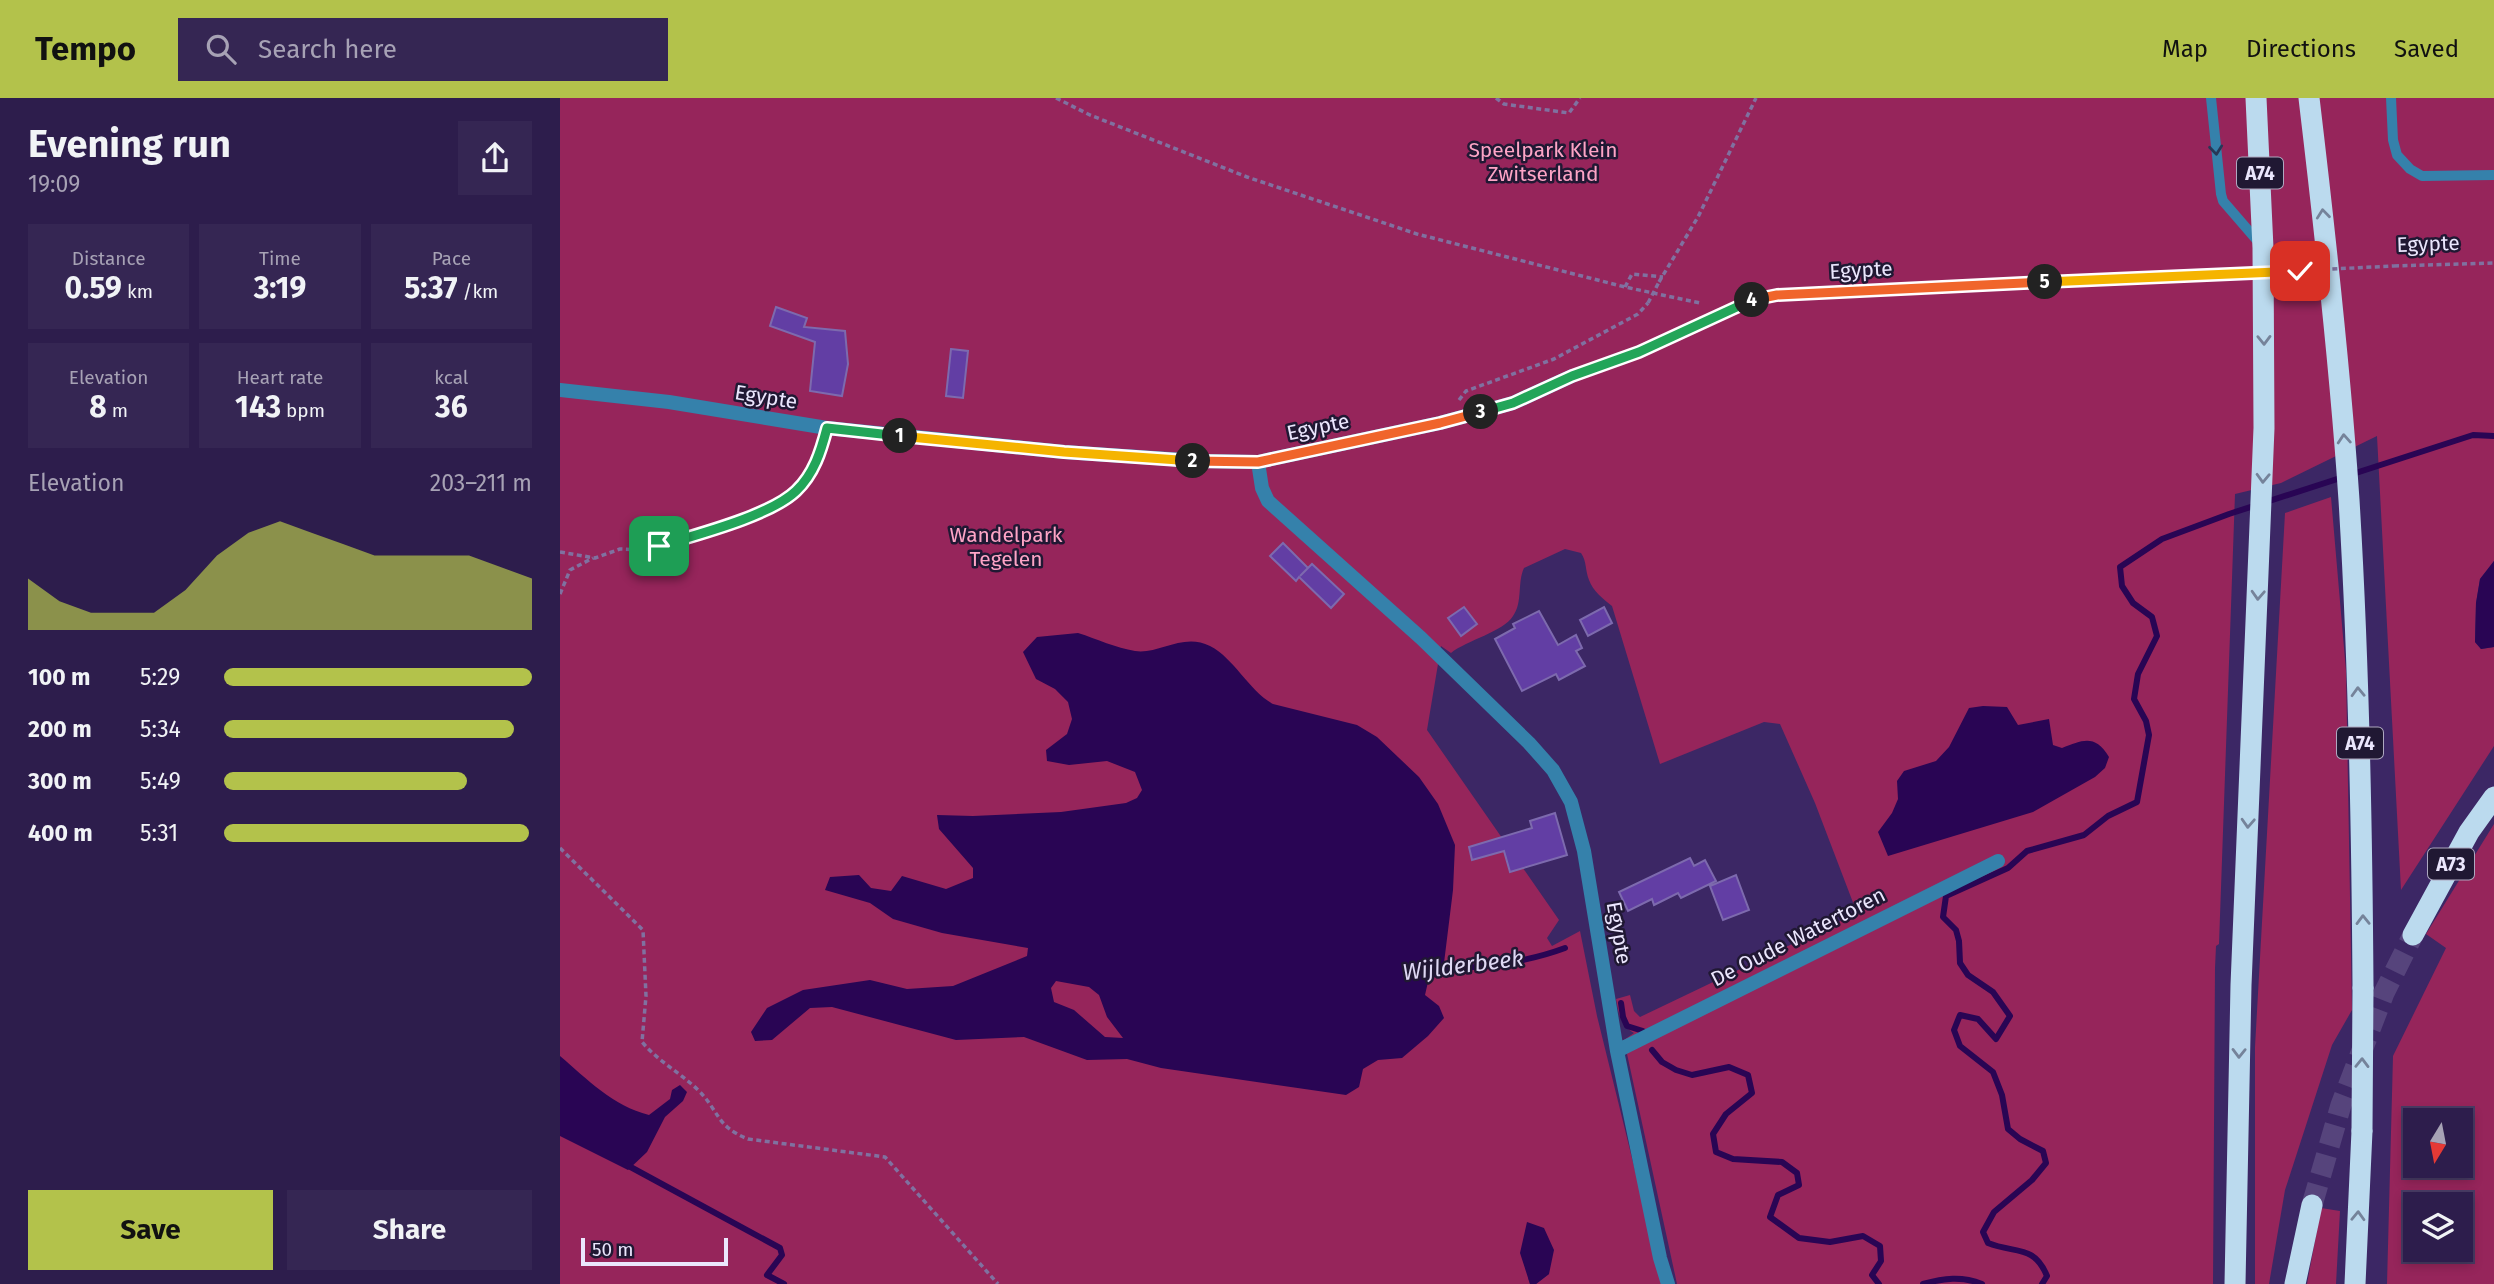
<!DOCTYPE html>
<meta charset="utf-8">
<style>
:root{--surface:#2d1d4c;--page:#352653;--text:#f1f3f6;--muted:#a7a2b5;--line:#483b64;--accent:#b3c24b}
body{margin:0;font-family:"Fira Sans",sans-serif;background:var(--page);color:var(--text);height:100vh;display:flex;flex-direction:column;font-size:26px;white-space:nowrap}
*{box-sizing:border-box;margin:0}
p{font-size:23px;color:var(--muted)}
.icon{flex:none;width:38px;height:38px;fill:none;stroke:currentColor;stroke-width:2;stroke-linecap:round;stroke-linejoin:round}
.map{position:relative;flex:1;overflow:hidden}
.sheet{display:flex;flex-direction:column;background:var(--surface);width:560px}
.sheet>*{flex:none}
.needle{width:46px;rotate:190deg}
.controls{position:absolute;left:1843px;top:1010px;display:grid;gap:14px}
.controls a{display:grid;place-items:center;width:70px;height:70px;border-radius:0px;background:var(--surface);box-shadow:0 4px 10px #0003,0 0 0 2px var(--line);font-size:35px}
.scale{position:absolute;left:21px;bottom:18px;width:147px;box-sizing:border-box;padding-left:7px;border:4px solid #ebe6fd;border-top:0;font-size:19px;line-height:24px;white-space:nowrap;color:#ebe6fd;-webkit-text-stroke:5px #201833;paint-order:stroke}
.pin{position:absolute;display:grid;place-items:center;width:60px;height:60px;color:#fff;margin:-30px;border-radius:14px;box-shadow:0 4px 10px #0006}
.km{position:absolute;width:35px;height:35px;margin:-18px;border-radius:50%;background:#222;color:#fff;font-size:19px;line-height:35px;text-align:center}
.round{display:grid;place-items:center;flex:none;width:74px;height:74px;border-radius:0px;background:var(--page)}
.summary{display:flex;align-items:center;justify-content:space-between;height:119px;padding:0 28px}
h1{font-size:38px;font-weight:700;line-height:52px}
.metrics{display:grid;grid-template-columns:repeat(3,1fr);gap:10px;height:119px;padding:7px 28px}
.metrics div{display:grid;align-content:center;border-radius:0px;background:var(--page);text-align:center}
.metrics b{font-size:30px;font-weight:700}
.metrics small{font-size:19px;font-weight:400}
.metrics p{font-size:19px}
.chart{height:196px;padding:14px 28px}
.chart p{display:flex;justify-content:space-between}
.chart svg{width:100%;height:126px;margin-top:7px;fill:var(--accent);opacity:.7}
.primary-button{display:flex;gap:14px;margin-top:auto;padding:14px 28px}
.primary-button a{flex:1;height:80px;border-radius:0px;background:var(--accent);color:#111;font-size:28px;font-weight:700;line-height:80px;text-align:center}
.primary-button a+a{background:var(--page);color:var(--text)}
ul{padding:0 28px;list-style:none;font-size:23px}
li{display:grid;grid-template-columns:112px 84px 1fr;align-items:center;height:52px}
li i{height:18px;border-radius:9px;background:var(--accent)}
header{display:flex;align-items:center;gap:42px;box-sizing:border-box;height:98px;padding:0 35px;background:var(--accent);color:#111}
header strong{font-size:33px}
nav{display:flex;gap:38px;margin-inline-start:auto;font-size:24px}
.search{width:490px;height:63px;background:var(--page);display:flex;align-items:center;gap:18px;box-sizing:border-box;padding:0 24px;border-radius:0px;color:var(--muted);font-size:26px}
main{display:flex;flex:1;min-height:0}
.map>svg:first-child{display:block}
</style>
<header>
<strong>Tempo</strong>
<div class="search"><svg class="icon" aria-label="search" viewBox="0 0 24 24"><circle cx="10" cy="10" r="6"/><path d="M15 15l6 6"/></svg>Search here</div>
<nav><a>Map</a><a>Directions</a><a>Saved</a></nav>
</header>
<main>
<section class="sheet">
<div class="summary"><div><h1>Evening run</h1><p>19:09</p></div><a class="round"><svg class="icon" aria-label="share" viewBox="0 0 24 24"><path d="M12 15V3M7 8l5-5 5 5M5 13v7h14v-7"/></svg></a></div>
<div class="metrics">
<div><p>Distance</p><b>0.59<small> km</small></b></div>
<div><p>Time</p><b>3:19</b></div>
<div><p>Pace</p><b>5:37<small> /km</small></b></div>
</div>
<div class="metrics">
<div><p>Elevation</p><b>8<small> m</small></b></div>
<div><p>Heart rate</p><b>143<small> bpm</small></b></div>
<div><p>kcal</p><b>36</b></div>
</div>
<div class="chart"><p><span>Elevation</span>203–211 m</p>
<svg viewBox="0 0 160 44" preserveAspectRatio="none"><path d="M0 44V26L10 34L20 38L30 38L40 38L50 30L60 18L70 10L80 6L90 10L100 14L110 18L120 18L130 18L140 18L150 22L160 26V44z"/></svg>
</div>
<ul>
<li><b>100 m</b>5:29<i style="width:100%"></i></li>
<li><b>200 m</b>5:34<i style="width:94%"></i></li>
<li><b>300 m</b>5:49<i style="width:79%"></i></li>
<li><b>400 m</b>5:31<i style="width:99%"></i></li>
</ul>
<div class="primary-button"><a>Save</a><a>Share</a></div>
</section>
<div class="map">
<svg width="1934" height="1186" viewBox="0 0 1934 1186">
<rect width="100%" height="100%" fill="#3c2765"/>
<path fill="#96255b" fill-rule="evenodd" d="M 0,0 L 1934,0 L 1934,463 L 1920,481 L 1916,505 L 1915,544 L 1921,551 L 1934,549 L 1934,648 L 1841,792 L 1817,338 L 1721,385 L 1675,396 L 1659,846 L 1656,848 L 1655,870 L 1653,1186 L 1117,1186 L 1064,942 L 1074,935 C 1060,927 1059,916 1056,901 L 1070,897 L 1074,913 L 1080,919 L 1297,815 L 1255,705 L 1220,626 L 1204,624 L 1100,666 L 1052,508 C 1043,501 1033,493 1029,482 C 1025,472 1027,464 1021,455 L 1005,451 L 964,470 C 957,485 963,504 953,518 C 943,534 907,542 891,555 L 881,548 L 867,632 L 999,822 L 987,840 L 992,848 L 1020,833 L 1037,918 L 1103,1186 L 976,1186 L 989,1176 L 968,1180 L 970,1186 L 0,1186 Z
M 1771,399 L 1786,573 L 1792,912 L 1772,947 L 1725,1092 L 1709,1186 L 1695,1186 L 1695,949 L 1725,415 Z
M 1934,726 L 1934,1186 L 1827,1186 L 1833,958 L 1886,850 L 1866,836 ZM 1855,1022 L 1900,1022 L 1900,1068 L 1855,1068 ZM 1855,1106 L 1900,1106 L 1900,1152 L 1855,1152 Z
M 1761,1110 L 1780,1113 L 1776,1186 L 1747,1186 Z"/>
<path fill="#290554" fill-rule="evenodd" d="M 1934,463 L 1934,549 L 1921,551 L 1915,544 L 1916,505 L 1920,481 Z
M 518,535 C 537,541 556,550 575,553 C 598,557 623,534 650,548 C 675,561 688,592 713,606 L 797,627 L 817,639 L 859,679 L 878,706 L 895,747 L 893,792 L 883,873 L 868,884 L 865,897 L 879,908 L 884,920 L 868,938 L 842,960 L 818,962 L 803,971 L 799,989 L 786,997 L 601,970 L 567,961 L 527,962 L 464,939 L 396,942 L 272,909 L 250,910 L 212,942 L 195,943 L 191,934 L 207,910 L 243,892 L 310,882 L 347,891 L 393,888 L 467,858 L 468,850 L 382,835 L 333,821 L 310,805 L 265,792 L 270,779 L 299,777 L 311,790 L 331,793 L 342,778 L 386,791 L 413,780 L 413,770 L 379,731 L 377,717 L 413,718 L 501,714 L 566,705 L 577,700 L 582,692 L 575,674 L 547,663 L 509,667 L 487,663 L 486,652 L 507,636 L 512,621 L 508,604 L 495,591 L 476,581 L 463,554 L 477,539 ZM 496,883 L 529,889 L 539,897 L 547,919 L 563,940 L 545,939 L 514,912 L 494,904 L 491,890 Z
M 1423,608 L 1447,609 L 1458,627 L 1489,621 L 1493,647 L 1502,650 C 1523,642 1535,636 1549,659 L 1545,670 L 1535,679 L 1473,714 L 1328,758 L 1318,734 L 1332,715 L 1338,701 L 1337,683 L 1344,673 L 1376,663 L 1389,649 L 1409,610 Z
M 0,958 C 27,981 53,1008 89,1017 L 110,1001 L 112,992 L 120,987 L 127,994 L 123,1003 L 105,1019 L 87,1054 L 68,1072 L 0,1038 Z
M 967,1124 L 984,1130 L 994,1152 L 989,1176 L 976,1186 L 970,1186 L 960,1155 Z"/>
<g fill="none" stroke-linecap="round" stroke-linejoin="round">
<path stroke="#290554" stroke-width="6" d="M 875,872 C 920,869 962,866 1005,850
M 1061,905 L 1063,919 L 1067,928 L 1083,933
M 1092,952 L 1102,964 L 1116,972 L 1132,977 L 1169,969 L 1188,977 L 1192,995 L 1166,1016 L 1153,1036 L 1156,1054 L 1173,1061 L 1222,1064 L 1237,1075 L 1239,1087 L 1218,1097 L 1210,1119 L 1239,1140 L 1270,1144 L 1303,1138 L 1320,1148 L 1321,1163 L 1312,1177 L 1319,1186
M 65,1066 L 220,1150 L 222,1157 L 207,1177 L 224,1186
M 1363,1186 C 1384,1180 1402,1178 1422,1186
M 1482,1186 L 1487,1178 C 1474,1146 1455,1156 1428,1145 L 1423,1134 L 1434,1114 L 1472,1082 L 1486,1065 L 1483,1053 L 1460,1041 L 1448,1031 L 1442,997 L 1433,974 L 1400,948 L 1394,932 L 1400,917 L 1418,921 L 1436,941 L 1450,918 L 1433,894 L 1408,877 L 1400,865 L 1399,843 L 1396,832 L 1383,819 L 1386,798 L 1448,770 L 1467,753 L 1524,737 L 1548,718 L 1577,704 L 1589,637 L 1586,623 L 1574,601 L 1578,576 L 1597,538 L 1592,519 L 1573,505 L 1562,488 L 1560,469 L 1602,441 L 1669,416 L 1913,337 L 1934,338"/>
</g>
<path fill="#623ea4" stroke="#7d6aae" stroke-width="2" d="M 216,209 L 247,220 L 244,229 L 285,233 L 288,266 L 282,298 L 250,293 L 255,244 L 210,228 Z
M 391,251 L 408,253 L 403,300 L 386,298 Z
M 723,445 L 748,470 L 740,478 L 752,466 L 784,496 L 771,510 L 739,479 L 736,483 L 710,458 Z
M 904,509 L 917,526 L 901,538 L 888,520 Z
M 1044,509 L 1052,525 L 1028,538 L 1020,522 Z
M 979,513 L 998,547 L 1016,537 L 1022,550 L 1016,553 L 1025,568 L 999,582 L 996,576 L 962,593 L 935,541 L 955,530 L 953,526 Z
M 995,715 L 1007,757 L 950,774 L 944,753 L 912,762 L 909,749 L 972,730 L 970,723 Z
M 1130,760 L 1134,768 L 1145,762 L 1156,783 L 1121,800 L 1118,795 L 1094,807 L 1092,801 L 1068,813 L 1059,794 Z
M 1176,777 L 1189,812 L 1163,822 L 1150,788 Z"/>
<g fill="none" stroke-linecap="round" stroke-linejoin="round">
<path stroke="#56447c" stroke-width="21" stroke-dasharray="21 10" stroke-linecap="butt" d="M 1752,1107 L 1781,1007 L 1824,895 L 1853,837"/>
<path stroke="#8071a0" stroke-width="3.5" stroke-dasharray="5 3.5" stroke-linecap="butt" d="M 496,0 L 530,17 L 687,79 L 857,136 L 1065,189 L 1140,205
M 936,0 L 944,6 L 1009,15 L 1020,0
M 1834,168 L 1934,165
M 1099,184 L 1138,119 L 1196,0
M 1065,189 L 1072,176 L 1103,179
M 1026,273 L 1079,254 L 1189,203 L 1207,198 L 1645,177
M 899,302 L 906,293 L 994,261 L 1078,216 L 1088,205
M 0,454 L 35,460 L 60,451 L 88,452 L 163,428 L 216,407 L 235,394 L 250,377 L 263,345
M 0,496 L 10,472 L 33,460
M 0,750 L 83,832 L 86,898 L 82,944 C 98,963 119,974 137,991 C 160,1013 155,1028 188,1041 L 325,1059 L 438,1186"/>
<path stroke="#3581ab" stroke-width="10" d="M 1651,0 L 1661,96 L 1663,103 L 1701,147
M 1831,0 L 1833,42 L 1837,57 L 1850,71 L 1862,78 L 1934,77"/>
<path stroke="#3581ab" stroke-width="14" d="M 0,292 L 109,304 L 267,330 L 504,354 L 640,363 L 698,364 L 880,325 L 953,305 L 1012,278
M 698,364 L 702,390 L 708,403 L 861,540 L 969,645 L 993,672 L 1011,704 L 1024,753 L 1057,953 L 1100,1160 L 1108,1186
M 1057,953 L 1438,763"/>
<path stroke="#bbdaee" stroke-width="21" d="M 1749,0 C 1765,134 1780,267 1789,402 C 1799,564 1802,727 1803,890
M 1853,837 L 1909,734 L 1934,699
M 1675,1186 L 1681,887 L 1704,330 L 1703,150 L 1696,0
M 1735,1186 L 1752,1107
M 1795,1186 L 1802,1033"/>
<path stroke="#8071a0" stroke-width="3.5" stroke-dasharray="5 3.5" stroke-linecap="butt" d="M 1645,177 L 1834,168
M 1088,205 L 1099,184"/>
<path stroke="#bbdaee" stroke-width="21" d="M 1802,1033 L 1803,890"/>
</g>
<defs><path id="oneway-chevron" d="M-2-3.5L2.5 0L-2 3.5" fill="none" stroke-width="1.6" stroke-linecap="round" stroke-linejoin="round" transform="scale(1.75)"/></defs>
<use stroke="#263857" href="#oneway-chevron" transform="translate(1656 52) rotate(84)"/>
<g stroke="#75839a">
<use href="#oneway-chevron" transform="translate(1763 116) rotate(-96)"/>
<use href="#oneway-chevron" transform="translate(1704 242) rotate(89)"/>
<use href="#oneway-chevron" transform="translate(1784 341) rotate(-94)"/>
<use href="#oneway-chevron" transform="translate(1703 380) rotate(92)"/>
<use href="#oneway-chevron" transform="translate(1698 497) rotate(93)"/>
<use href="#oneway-chevron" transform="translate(1798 594) rotate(-92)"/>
<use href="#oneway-chevron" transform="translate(1688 725) rotate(93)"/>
<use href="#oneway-chevron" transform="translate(1803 822) rotate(-91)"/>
<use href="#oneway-chevron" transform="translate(1679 955) rotate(91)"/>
<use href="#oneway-chevron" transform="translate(1802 965) rotate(-89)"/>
<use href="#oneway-chevron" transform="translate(1798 1118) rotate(-88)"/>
</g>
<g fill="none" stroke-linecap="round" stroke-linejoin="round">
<g stroke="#fff" stroke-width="14">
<path id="split-1" d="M 99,448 C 135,437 210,418 236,393 C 254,376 261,353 267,330 L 340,338"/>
</g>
<g stroke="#fff" stroke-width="14">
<path id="split-2" d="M 340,338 L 504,354 L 633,363"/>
</g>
<g stroke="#fff" stroke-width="14">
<path id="split-3" d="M 633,363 L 698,364 L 880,325 L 921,314"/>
</g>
<g stroke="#fff" stroke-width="14">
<path id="split-4" d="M 921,314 L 953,305 L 1012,278 L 1079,254 L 1192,202"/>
</g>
<g stroke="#fff" stroke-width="14">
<path id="split-5" d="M 1192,202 L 1217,197 L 1485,184"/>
</g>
<g stroke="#fff" stroke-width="14">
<path id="split-6" d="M 1485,184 L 1740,173"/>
</g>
<use href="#split-1" stroke="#22a559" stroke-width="9"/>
<use href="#split-2" stroke="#f5b400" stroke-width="9"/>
<use href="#split-3" stroke="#f0652b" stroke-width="9"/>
<use href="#split-4" stroke="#22a559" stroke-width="9"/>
<use href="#split-5" stroke="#f0652b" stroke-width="9"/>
<use href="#split-6" stroke="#f5b400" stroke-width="9"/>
</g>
<g text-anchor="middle" stroke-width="5" stroke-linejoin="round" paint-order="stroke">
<g fill="#201833" stroke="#aea8c0" stroke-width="2">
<rect x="1677" y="59.5" width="46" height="31" rx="5"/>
<rect x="1777" y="629.5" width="46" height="31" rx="5"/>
<rect x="1868" y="750.5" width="46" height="31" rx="5"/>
</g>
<g font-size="19" font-weight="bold" fill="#ebe6fd">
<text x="1700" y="82">A74</text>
<text x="1800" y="652">A74</text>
<text x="1891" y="773">A73</text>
</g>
<g font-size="21" fill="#fea4c6" stroke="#201833">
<text x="983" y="59">Speelpark Klein<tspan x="983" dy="24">Zwitserland</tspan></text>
<text x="446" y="444">Wandelpark<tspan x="446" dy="24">Tegelen</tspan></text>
</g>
<g font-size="21" fill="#ebe6fd" stroke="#201833">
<text transform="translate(1868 146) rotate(-2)" y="7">Egypte</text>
<text transform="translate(1301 172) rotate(-3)" y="7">Egypte</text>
<text transform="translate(206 299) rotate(9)" y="7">Egypte</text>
<text transform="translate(758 329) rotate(-12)" y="7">Egypte</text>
<text transform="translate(1059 835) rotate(80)" y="7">Egypte</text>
<text transform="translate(1238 839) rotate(-27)" y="7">De Oude Watertoren</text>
</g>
<g font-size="23" font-style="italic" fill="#dfd9f4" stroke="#201833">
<text transform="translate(903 867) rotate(-7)" y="8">Wijlderbeek</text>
</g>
</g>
</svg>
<div class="controls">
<a><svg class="needle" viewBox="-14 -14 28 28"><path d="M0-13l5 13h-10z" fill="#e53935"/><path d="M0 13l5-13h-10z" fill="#a7a2b5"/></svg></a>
<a><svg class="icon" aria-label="layers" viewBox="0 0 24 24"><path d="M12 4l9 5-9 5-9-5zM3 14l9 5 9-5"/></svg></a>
</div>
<div class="scale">50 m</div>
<div class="pin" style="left:99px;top:448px;background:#1e9e55"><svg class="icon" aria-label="arrive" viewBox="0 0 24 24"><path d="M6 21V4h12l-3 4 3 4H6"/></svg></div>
<div class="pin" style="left:1740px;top:173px;background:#d93025"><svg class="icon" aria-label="check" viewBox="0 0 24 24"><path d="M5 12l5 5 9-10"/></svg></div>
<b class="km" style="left:340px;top:338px">1</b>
<b class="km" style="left:633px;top:363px">2</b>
<b class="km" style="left:921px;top:314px">3</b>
<b class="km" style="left:1192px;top:202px">4</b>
<b class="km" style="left:1485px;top:184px">5</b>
</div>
</main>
